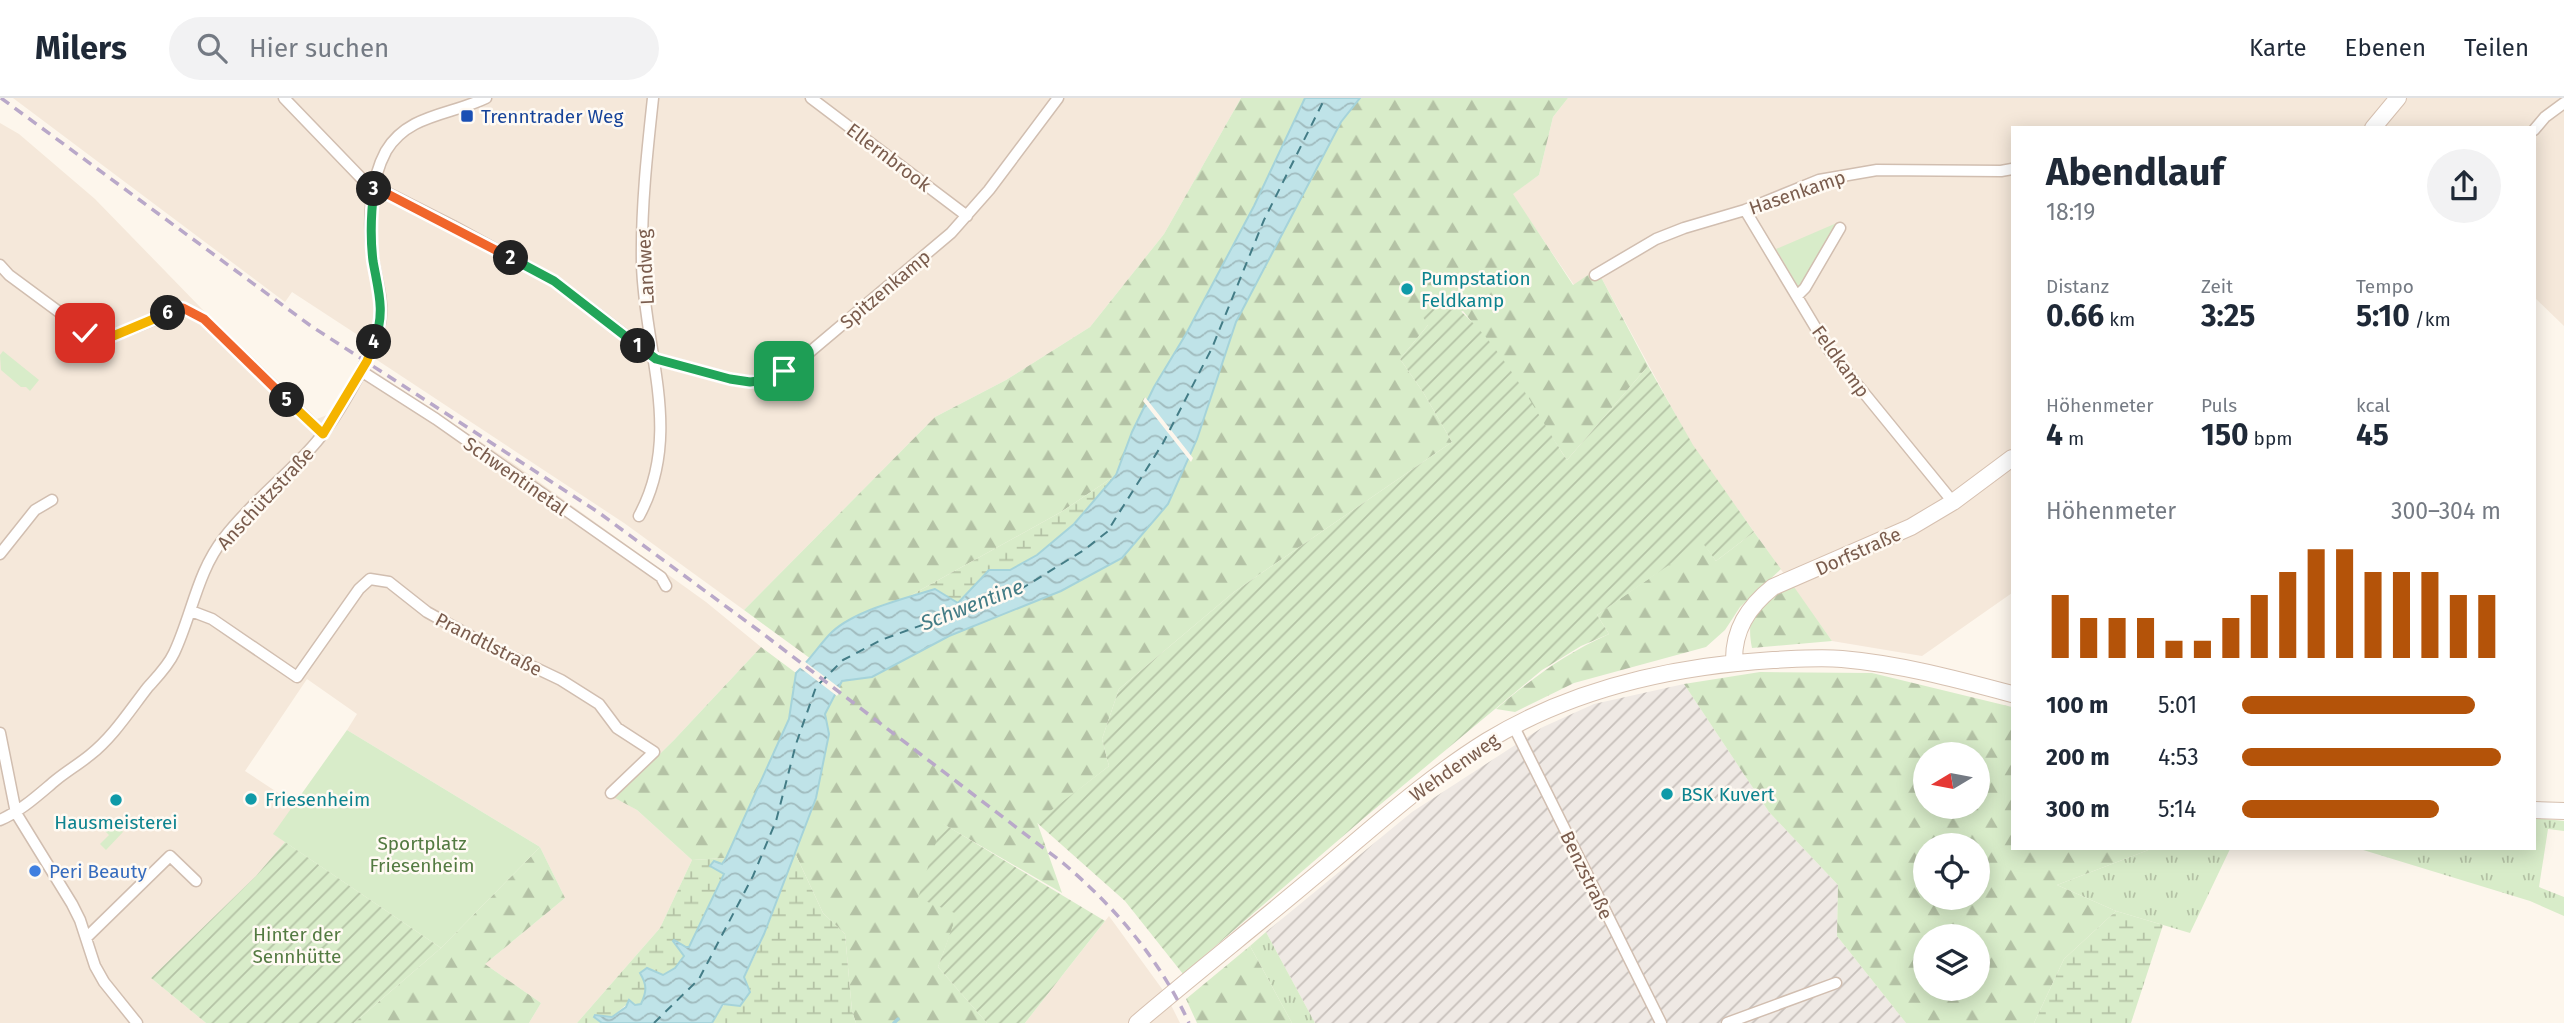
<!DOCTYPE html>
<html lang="de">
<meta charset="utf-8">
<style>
:root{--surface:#fff;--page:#f2f2f3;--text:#1f2937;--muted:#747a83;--line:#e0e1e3;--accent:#b45309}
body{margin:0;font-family:"Fira Sans",sans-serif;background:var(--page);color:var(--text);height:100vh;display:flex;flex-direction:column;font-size:26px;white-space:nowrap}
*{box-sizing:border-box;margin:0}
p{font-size:23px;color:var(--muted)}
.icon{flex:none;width:38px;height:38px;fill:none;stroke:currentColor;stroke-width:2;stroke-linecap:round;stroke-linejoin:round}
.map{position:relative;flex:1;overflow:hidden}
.drawer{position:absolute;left:2011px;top:28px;width:525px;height:724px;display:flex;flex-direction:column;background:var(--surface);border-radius:0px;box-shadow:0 4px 18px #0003}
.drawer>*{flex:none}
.needle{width:46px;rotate:260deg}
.tools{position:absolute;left:1913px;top:644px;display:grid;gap:14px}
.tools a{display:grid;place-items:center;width:77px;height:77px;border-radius:50%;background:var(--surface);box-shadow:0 4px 18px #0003;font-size:35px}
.pin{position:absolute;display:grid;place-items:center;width:60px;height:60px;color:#fff;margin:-30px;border-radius:14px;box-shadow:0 4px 10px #0006}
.km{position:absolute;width:35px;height:35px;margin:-18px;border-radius:50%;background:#222;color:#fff;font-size:19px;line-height:35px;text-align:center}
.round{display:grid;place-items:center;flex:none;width:74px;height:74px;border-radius:37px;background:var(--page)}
.summary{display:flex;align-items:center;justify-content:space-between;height:119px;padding:0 35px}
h1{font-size:38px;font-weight:700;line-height:52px}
.figures{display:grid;grid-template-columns:repeat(3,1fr);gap:10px;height:119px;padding:7px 35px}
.figures div{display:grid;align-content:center}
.figures b{font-size:30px;font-weight:700}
.figures small{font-size:19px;font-weight:400}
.figures p{font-size:19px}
.chart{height:196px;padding:14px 35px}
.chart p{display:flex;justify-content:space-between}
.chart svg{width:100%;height:126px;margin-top:7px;stroke:var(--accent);stroke-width:6}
ul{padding:0 35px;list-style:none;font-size:23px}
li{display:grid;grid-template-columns:112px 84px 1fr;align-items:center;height:52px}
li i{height:18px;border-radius:9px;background:var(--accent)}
header{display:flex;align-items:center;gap:42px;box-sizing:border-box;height:98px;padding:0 35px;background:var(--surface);border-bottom:2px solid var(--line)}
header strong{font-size:33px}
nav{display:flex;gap:38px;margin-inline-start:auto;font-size:24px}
.search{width:490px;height:63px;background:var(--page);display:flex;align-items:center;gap:18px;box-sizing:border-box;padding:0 24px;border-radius:38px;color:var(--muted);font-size:26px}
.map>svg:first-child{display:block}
</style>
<header>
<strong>Milers</strong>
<div class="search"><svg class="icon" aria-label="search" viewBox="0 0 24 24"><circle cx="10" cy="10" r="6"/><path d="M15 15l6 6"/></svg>Hier suchen</div>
<nav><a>Karte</a><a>Ebenen</a><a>Teilen</a></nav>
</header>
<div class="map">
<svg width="2564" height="925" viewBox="0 0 2564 925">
<defs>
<pattern id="industrial-furrows" width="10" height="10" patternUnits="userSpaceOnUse" patternTransform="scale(1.75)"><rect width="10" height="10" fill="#efe9e4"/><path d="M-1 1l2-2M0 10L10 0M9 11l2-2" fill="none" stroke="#c7c0bb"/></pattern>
<pattern id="grass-tufts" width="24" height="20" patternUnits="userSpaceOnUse" patternTransform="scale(1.75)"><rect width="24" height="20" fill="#d8ecc9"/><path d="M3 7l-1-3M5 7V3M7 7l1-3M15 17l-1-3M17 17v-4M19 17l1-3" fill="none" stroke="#b4c2a5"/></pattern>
<pattern id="forest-firs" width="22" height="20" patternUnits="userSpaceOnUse" patternTransform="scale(1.75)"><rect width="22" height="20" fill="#d8ecc9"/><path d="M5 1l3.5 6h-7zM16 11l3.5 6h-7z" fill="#b4c2a5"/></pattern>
<pattern id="wetland-marsh" width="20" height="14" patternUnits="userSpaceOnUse" patternTransform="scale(1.75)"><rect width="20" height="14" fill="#d8ecc9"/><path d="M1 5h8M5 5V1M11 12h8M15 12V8" fill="none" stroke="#b4c2a5"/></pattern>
<pattern id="garden-furrows" width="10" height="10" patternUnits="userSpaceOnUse" patternTransform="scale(1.75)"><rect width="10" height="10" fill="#d8ecc9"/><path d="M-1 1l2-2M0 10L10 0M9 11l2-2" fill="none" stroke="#b4c2a5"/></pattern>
<pattern id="water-waves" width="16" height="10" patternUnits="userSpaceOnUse" patternTransform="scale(1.75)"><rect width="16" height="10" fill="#bfe3e8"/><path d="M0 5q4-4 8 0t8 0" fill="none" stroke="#a0bbbe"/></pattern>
</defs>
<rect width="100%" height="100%" fill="#fdf6ec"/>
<path fill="#f5e8da" d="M 13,0 L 1241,0 L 1164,136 L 1090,229 L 1006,282 L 935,319 L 744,512 L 624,425 L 374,260 L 367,243 L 292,194 L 285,204 Z
M 1568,0 L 2564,0 L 2564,228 L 2534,199 L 2534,30 L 2012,30 L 2012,495 L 1922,558 L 1832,543 L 1692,347 L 1602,181 L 1574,187 L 1512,96 L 1539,77 L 1553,19 Z
M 0,25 L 19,36 L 95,101 L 202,211 L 317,321 L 327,317 L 359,263 L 517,368 L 706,504 L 761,549 L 674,642 L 616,699 L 637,712 L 692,762 L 660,830 L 577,925 L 529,925 L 541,905 L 485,866 L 565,800 L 540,749 L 347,632 L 357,616 L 307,581 L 245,673 L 295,706 L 274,736 L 285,744 L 256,778 L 151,880 L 206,925 L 0,925 Z
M 1109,818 L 1165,895 L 1180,925 L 1025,925 Z"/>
<path fill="url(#industrial-furrows)" d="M 1684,586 L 1769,714 L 1838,787 L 1837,838 L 1906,925 L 1315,925 L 1266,834 L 1412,714 L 1543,629 L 1594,606 Z"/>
<path fill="url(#grass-tufts)" d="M 2534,720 L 2564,723 L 2564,733 L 2548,731 L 2539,789 L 2564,799 L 2564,818 L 2530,803 L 2360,751 L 2534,751 Z
M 2151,751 L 2230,751 L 2190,835 L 2116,813 L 2057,787 Z
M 1266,834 L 1315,925 L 1292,925 L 1250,848 Z"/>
<path fill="url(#forest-firs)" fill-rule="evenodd" d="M 1241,0 L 1305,0 L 1254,108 L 1186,236 L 1154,289 L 1132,334 L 1116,377 L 1061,414 L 906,500 L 871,511 L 830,535 L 811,561 L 744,512 L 935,319 L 1006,282 L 1090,229 L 1164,136 Z
M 1360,0 L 1568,0 L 1553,19 L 1539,77 L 1513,96 L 1573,187 L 1591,175 L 1602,181 L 1648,268 L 1567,362 L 1499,258 L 1463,213 L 1428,227 L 1400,261 L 1423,294 L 1452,344 L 1234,494 L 1119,591 L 1102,641 L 1109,668 L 1037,724 L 1062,795 L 943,726 L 958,815 L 938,869 L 987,925 L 856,925 L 852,913 L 845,836 L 823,815 L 795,755 L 816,700 L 829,636 L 825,616 L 842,582 L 872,579 L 949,538 L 1061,493 L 1122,460 L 1197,341 L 1236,224 L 1341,24 Z
M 1754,434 L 1781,471 L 1740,509 L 1725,532 L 1706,549 L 1574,585 L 1515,614 L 1496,611 C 1533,580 1564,556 1609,536 L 1597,517 L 1702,443 L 1716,463 Z
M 1792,486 L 1832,543 L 1752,550 C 1744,512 1762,503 1792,486 Z
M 761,549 L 796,575 L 789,621 L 726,760 L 692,762 L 637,712 L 615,700 L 674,642 Z
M 1760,574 L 1872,575 L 2012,609 L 2012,751 L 2151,751 L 2057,787 L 2116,813 L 2064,861 L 2034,925 L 1906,925 L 1837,838 L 1838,787 L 1769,714 L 1684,586 ZM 1925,656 L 1978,656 L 1978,709 L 1925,709 ZM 1925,747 L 1978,747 L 1978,800 L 1925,800 ZM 1925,838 L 1978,838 L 1978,891 L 1925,891 Z
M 540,749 L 565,800 L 485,866 L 541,905 L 529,925 L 354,925 L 441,850 Z
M 1250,848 L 1292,925 L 1197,925 L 1186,901 Z"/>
<path fill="url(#wetland-marsh)" d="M 1116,377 C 1090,408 1051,458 1011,471 C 1005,473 996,472 989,472 L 958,505 L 935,491 L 906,500 L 1061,414 Z
M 795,755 L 823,815 L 845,836 L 852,913 L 856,925 L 712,925 C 721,908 737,893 746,876 C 766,837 780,795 795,755 Z
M 726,760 L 722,767 L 711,768 L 724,775 L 689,849 L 686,849 L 675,842 L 684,858 L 675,870 L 663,877 L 647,870 L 641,875 C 646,887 647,893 641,906 L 627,906 L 612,919 L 595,919 L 602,925 L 577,925 L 660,830 L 692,762 Z
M 2116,813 L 2163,827 L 2131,925 L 2034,925 L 2064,861 Z"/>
<path fill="#d8ecc9" d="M 1839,124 L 1805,187 L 1799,190 L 1776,151 Z
M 3,253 L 39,282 L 30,293 L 26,289 L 21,289 L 1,272 L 0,257 Z
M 347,632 L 540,749 L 441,850 L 273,736 Z
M 113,723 L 123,734 L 106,752 L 100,746 L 109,737 L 104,732 Z"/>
<path fill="url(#garden-furrows)" d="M 1446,202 C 1495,234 1535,313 1567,362 L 1648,268 L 1693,347 L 1754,434 L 1716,463 L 1702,444 L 1597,517 L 1609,536 L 1581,548 L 1542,572 L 1364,720 L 1183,876 L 1125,803 L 1036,724 L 1109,668 L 1102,641 L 1119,591 L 1234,494 L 1452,344 L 1423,294 L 1400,261 L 1428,227 L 1423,219 L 1433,205 Z
M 942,725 L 1105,823 L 1025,925 L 987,925 L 938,869 L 957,816 L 918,800 Z
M 285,744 L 441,850 L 354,925 L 206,925 L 151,880 L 256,778 Z"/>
<path fill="url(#water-waves)" stroke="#a5d3da" stroke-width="2" d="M 1305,0 L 1360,0 L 1341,24 L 1236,224 L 1197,341 L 1168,406 L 1122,460 L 1061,493 L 949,538 L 872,579 L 842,583 L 825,616 L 829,636 L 816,700 L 764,836 L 744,879 L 750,894 L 740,908 L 723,906 L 712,925 L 602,925 L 594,919 L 595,917 L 612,919 L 626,909 L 629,902 L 635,907 L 641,906 C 647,893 647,887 640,875 L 647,870 L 663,877 L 675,870 L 684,858 L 673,843 L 674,842 L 686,849 L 689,849 L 724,776 L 710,768 L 714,763 L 722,766 L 726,760 L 789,621 L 796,575 C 809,563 817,550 829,537 C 851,513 904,501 935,491 L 958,505 L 989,472 L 1010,472 L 1037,457 L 1074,426 L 1116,377 L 1132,334 L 1154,289 L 1186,236 L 1254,108 Z"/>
<path fill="#fdf6ec" d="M 1145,299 L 1193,360 L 1191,364 L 1143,303 Z
M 804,563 L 841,591 L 837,598 L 798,568 Z"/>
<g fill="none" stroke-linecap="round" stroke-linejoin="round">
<path stroke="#a5d3da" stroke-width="3.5" d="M 894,925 L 898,921"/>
<path stroke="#437c86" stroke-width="2" stroke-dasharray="9 7" stroke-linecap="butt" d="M 654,925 L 699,881 L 753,778 L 776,723 L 796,646 L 816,589 L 843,562 L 881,542 L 1021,491 L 1084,452 L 1107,434 L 1163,345 L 1212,250 L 1264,122 L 1325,0"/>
<g stroke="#d1beb0" stroke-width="13">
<path id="street" d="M 284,0 L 364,83 L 453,128 L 554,183 L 656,261 L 730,281 L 750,284 L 775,278 L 805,258 L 951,135 L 989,92 L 1058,0
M 811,0 L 967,118
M 2534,32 L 2545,19 L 2564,5
M 1745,112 L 1829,252 L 1953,404
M 0,167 L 9,177 L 97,242 L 106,241 L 183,210 L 204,221 L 323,336
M 1595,177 L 1656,141 L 1684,130 L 1745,112 L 1819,82 L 1877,72 L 2001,73 L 2012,71
M 1798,197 L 1805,190 L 1840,130
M 361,273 L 436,321 L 661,479 L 666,488
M 639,418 C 684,335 644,253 642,166 C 641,110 647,55 653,0
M 0,456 L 35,412 L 52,402
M 191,513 L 212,521 L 297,579 L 359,491 L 370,481 L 389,484 L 427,514 L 481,544 L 561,582 L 599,606 L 617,630 L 654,654 L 611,695
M 1514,629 L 1661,925
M 0,635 L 16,715 L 72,806 L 80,822 L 95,868 L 104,884 L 137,925
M 0,722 C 21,713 38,697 56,682 C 67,673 79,666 90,657 C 113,639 130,612 148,589 C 157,579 168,568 174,555 C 192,517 197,474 224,440 C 250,406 284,380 312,349 C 334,325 371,261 379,230 C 385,207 377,184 373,162 C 368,128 369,84 386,53 C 408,16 451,17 486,0
M 86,840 L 170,758 L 196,783
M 1727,925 L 1836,885"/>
</g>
<g stroke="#d6c0b0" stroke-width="18">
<path id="secondary" d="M 2373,30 L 2398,0
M 1734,565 C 1733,532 1748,509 1773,489 L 1911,429 L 1953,404 L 2012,360
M 2534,712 L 2564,713
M 1137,925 C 1192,878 1249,833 1304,787 C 1364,738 1421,684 1487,643 C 1572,591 1675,568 1773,562 C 1796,561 1820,559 1842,561 C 1900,566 1956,581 2012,596"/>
</g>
<use href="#street" stroke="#fff" stroke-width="10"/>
<use href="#secondary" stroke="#fff" stroke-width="16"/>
<path stroke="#b9a8c9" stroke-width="3.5" stroke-dasharray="10 7" stroke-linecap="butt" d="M 1,0 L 311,228 L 598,414 L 758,532 L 1063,765 C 1116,810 1160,862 1189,925"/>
</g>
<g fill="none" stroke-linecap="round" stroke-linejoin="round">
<g stroke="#fff" stroke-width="14">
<path id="split-1" d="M 638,248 L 656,261 L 730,281 L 750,284 L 766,282 L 784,273"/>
</g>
<g stroke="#fff" stroke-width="14">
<path id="split-2" d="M 511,160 L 554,183 L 638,248"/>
</g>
<g stroke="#fff" stroke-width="14">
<path id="split-3" d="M 374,91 L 374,89 L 511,160"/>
</g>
<g stroke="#fff" stroke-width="14">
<path id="split-4" d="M 374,91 C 371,115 370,139 373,163 C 378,192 386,215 374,244"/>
</g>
<g stroke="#fff" stroke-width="14">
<path id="split-5" d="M 287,302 L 323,336 L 367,263 L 374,244"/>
</g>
<g stroke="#fff" stroke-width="14">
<path id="split-6" d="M 168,215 L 183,210 L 204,221 L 287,302"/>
</g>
<g stroke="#fff" stroke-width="14">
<path id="split-7" d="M 85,235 L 97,242 L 106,241 L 168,215"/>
</g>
<use href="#split-1" stroke="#22a559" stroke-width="9"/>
<use href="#split-2" stroke="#22a559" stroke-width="9"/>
<use href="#split-3" stroke="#f0652b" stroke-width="9"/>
<use href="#split-4" stroke="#22a559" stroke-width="9"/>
<use href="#split-5" stroke="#f5b400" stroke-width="9"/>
<use href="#split-6" stroke="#f0652b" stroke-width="9"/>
<use href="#split-7" stroke="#f5b400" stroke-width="9"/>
</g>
<rect fill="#1a4fb4" stroke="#fffaf3" stroke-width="2.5" x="460" y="11" width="14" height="14" rx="3.5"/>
<g fill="#0f9aa8" stroke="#fffaf3" stroke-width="2.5">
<circle cx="1407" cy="191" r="7"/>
<circle cx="1667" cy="696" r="7"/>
<circle cx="251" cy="701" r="7"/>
<circle cx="116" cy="702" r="7"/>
</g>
<circle fill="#3f7fe0" stroke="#fffaf3" stroke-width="2.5" cx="35" cy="773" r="7"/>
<g text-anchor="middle" stroke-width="5" stroke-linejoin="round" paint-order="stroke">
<g font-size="19" fill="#164399" stroke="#fffaf3" text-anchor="start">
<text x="481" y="25">Trenntrader Weg</text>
</g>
<g font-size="19" fill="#7a5c4d" stroke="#fffaf3">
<text transform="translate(889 59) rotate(37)" y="7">Ellernbrook</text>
<text transform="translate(1797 94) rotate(-19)" y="7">Hasenkamp</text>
<text transform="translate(645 169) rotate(-93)" y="7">Landweg</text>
<text transform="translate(885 191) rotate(-40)" y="7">Spitzenkamp</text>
<text transform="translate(1841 263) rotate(54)" y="7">Feldkamp</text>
<text transform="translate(516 378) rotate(35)" y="7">Schwentinetal</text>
<text transform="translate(265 400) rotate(-47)" y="7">Anschützstraße</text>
<text transform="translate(1858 453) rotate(-24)" y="7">Dorfstraße</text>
<text transform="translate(489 546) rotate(27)" y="7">Prandtlstraße</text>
<text transform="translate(1454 669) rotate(-35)" y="7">Wehdenweg</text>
<text transform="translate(1587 777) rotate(64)" y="7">Benzstraße</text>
</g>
<g font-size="19" fill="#0d838f" stroke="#fffaf3" text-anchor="start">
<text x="1421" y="187">Pumpstation<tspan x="1421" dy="22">Feldkamp</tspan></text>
<text x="1681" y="703">BSK Kuvert</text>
<text x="265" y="708">Friesenheim</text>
<text x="116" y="731" text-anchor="middle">Hausmeisterei</text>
</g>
<g font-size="19" fill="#537a41" stroke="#fffaf3">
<text x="422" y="752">Sportplatz<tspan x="422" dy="22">Friesenheim</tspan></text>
<text x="297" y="843">Hinter der<tspan x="297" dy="22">Sennhütte</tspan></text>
</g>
<g font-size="19" fill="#366cbe" stroke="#fffaf3" text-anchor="start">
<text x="49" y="780">Peri Beauty</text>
</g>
<g font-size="21" font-style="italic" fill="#437c86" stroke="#fffaf3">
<text transform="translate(972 507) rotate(-21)" y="7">Schwentine</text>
</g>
</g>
</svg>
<div class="tools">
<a><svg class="needle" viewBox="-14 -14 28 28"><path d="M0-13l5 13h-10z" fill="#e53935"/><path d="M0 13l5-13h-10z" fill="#747a83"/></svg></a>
<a><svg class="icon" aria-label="locate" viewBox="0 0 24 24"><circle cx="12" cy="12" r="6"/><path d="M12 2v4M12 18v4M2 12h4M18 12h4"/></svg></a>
<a><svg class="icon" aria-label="layers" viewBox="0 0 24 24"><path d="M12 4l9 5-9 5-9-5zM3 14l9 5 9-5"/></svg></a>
</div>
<div class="pin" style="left:784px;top:273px;background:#1e9e55"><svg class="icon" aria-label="arrive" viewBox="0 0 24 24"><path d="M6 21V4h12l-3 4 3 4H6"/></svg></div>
<div class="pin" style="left:85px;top:235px;background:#d93025"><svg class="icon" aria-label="check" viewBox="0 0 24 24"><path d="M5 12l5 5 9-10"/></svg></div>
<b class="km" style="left:638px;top:248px">1</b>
<b class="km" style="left:511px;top:160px">2</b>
<b class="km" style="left:374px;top:91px">3</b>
<b class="km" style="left:374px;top:244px">4</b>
<b class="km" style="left:287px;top:302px">5</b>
<b class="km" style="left:168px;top:215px">6</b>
<section class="drawer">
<div class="summary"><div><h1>Abendlauf</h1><p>18:19</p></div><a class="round"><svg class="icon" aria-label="share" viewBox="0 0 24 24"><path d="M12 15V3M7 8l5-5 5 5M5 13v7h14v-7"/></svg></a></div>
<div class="figures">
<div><p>Distanz</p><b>0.66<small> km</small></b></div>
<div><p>Zeit</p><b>3:25</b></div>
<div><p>Tempo</p><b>5:10<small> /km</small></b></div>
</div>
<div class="figures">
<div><p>Höhenmeter</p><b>4<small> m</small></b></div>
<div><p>Puls</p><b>150<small> bpm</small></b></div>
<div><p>kcal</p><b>45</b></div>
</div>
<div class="chart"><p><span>Höhenmeter</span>300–304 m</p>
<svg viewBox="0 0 160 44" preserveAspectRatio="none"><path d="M5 44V22M15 44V30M25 44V30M35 44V30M45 44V38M55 44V38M65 44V30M75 44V22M85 44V14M95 44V6M105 44V6M115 44V14M125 44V14M135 44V14M145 44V22M155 44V22"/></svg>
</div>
<ul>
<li><b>100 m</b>5:01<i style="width:90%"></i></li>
<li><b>200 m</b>4:53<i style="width:100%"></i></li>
<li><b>300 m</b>5:14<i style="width:76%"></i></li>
</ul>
</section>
</div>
